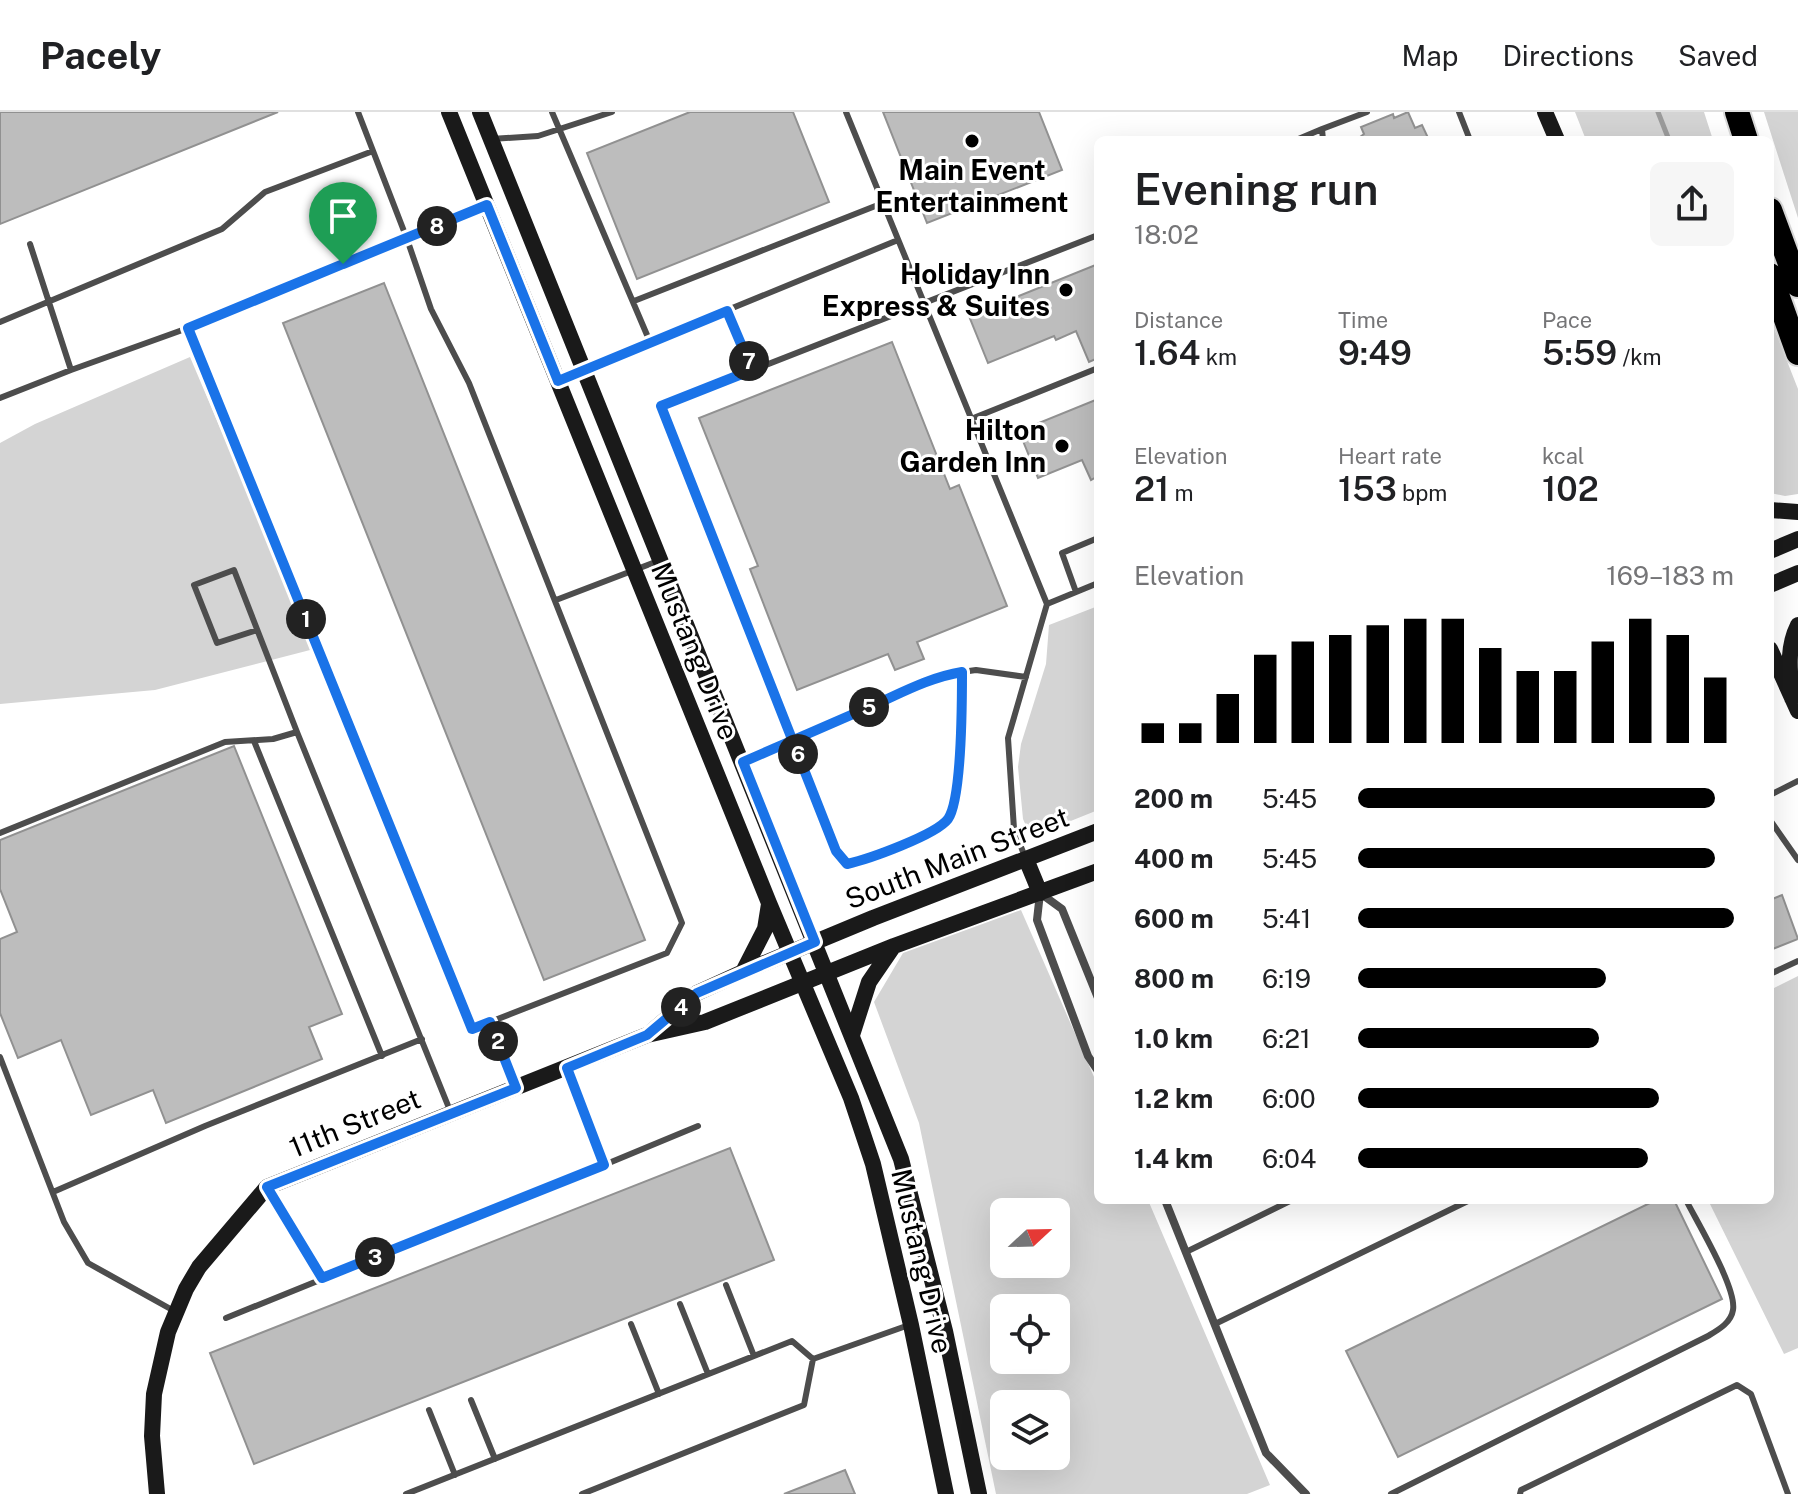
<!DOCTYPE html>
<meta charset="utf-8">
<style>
:root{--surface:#fff;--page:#f6f6f6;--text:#202124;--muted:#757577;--line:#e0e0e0;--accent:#000}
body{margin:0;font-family:"Public Sans",sans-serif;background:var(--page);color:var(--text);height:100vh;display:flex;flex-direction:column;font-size:30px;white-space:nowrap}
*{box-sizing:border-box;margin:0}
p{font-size:26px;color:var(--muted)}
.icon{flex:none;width:44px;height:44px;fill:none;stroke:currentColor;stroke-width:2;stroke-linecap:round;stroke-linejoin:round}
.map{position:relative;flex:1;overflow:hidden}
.details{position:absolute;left:1094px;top:24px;width:680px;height:1068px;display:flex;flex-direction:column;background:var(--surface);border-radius:12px;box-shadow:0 8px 32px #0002}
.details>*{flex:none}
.needle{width:52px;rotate:68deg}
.buttons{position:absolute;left:990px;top:1086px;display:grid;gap:16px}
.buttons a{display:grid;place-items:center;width:80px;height:80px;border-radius:12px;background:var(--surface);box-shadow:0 8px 32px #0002;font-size:40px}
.pin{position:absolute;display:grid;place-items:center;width:68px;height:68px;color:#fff;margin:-82px -34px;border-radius:50% 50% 50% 0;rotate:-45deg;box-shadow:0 0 8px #0007}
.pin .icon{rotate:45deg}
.km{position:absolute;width:40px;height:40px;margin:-20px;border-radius:50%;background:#222;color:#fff;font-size:22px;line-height:40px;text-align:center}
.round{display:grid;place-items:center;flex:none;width:84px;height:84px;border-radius:12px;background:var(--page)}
.head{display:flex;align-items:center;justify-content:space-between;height:136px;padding:0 40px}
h1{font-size:44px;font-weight:600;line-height:60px}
.metrics{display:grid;grid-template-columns:repeat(3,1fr);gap:12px;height:136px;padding:8px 40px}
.metrics div{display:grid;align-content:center}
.metrics b{font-size:34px;font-weight:600}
.metrics small{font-size:22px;font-weight:400}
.metrics p{font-size:22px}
.chart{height:224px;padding:16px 40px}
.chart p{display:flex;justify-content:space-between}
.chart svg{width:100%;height:144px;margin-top:8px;stroke:var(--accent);stroke-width:6}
ul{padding:0 40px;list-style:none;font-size:26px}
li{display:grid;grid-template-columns:128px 96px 1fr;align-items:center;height:60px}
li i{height:20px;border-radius:10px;background:var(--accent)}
header{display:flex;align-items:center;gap:48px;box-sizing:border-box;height:112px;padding:0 40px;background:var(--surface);border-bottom:2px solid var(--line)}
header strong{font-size:38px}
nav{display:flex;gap:44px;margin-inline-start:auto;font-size:28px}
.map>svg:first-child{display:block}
</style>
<header>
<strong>Pacely</strong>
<nav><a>Map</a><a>Directions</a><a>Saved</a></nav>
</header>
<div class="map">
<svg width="1798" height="1382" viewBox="0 0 1798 1382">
<rect width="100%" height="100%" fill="#fff"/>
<path fill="#d4d4d4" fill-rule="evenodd" d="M 1575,0 L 1704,0 L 1713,28 L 1586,28 Z
M 1764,0 L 1798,0 L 1798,106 Z
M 1770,206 L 1798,277 L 1798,382 L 1785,384 L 1770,381 Z
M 190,245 L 314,537 L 155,578 L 0,592 L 0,331 L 35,312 Z
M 1098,494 L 1098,698 L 1031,725 L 1023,707 L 1018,655 L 1021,632 L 1046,552 L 1049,513 Z
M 1021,798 L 1098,974 L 1098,1088 L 1148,1088 L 1270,1373 L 1247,1382 L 996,1382 L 919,1011 L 874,890 L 903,841 ZM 1004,1100 L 1056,1100 L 1056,1152 L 1004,1152 ZM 1004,1196 L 1056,1196 L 1056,1248 L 1004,1248 ZM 1004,1292 L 1056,1292 L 1056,1344 L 1004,1344 Z
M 1798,864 L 1798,1236 L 1784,1242 L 1708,1088 L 1770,1088 L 1770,878 Z"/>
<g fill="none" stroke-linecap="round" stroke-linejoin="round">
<path stroke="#9b9b9b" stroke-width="5" d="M 1658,0 L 1669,28"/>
</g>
<path fill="#bdbdbd" stroke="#919191" stroke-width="2" d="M 0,0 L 278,0 L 0,112 Z
M 690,0 L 793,0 L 829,90 L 637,167 L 587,41 Z
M 883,0 L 1039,0 L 1062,58 L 927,111 Z
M 1408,0 L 1415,16 L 1422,13 L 1429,28 L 1356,28 L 1364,22 L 1361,15 L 1393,2 L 1394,6 Z
M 1098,152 L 1098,246 L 1089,250 L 1076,219 L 1056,228 L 1054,224 L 988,251 L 969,204 Z
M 384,171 L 645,828 L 544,868 L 283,211 Z
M 892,230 L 950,377 L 959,373 L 1007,494 L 917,530 L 924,547 L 895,558 L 888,542 L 797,578 L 750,457 L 758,454 L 699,306 Z
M 1098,287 L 1098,364 L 1091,368 L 1082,348 L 1038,366 L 1019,319 Z
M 234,634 L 342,902 L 309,915 L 322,947 L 166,1011 L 153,978 L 91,1003 L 61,928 L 18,946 L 0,901 L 0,827 L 17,820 L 0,777 L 0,728 Z
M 1782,783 L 1798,827 L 1770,838 L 1770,788 Z
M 730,1036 L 774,1148 L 254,1352 L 210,1241 Z
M 1656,1088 L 1674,1088 L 1722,1187 L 1398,1345 L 1346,1239 Z
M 845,1358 L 855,1382 L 784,1382 Z"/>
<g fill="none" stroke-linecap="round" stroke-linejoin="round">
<g stroke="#dbdbdb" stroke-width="28">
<path id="highway" d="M 1737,0 L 1746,28
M 1770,98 L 1798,173
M 1770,163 L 1798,241"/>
</g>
<path stroke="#4d4d4d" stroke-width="6" d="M 358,0 L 407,127 L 485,94
M 552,0 L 650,230
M 846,0 L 1047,492 L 1008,626 L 1014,717 L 1025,745
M 1459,0 L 1470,28
M 491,27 L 538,24 L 612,0
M 1296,28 L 1322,17
M 1323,28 L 1322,17 L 1367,0
M 30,132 L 71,258 L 188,216 L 407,127 L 431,197 L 469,271 L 682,811 L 667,841 L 472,917 L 188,216
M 634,189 L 883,91
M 727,199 L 752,258
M 0,210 L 222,117 L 265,80 L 373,39
M 584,257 L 898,128
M 0,286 L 71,258
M 971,307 L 1098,256
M 1076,480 L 1062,441 L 1098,426
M 556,488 L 658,449
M 1047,492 L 1098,471
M 257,518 L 217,531 L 194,473 L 234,458 L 297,620
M 962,560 C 962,588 962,687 948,707 C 936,723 868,747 847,752 L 836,739 L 661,294 L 1098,123
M 254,629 L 382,944
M 744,649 L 941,563 L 976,558 L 1026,565
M 1770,683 L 1798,669
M 1770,708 L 1798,748
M 0,721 L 225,630 L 273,627 L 297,620 L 451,1001
M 1770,862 L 1798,849
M 490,910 L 515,974
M 0,945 L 64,1110 L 88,1151 L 176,1200
M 567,956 L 604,1053 L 698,1014
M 269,1079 L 322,1166
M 53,1080 L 205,1014 L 422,927
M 1186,1140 L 1292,1088
M 726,1173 L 754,1244
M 680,1192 L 708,1262
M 226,1206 L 604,1053
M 631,1212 L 659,1282
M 1215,1212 L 1470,1088
M 471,1288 L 495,1347
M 429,1298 L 455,1363
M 406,1382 L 792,1229 L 813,1247 L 909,1213
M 582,1382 L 804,1293 L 813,1247
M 1391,1382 L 1708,1224 C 1718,1218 1731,1211 1733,1198 C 1737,1176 1697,1110 1686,1088
M 1520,1382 L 1521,1378 L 1737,1273 L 1751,1282 L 1788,1382"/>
<path stroke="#4d4d4d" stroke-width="8" d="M 1098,886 L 1062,797 L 1040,781 L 1037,808 L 1088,944 L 1098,959
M 1165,1088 L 1266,1341 L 1306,1382"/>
<path stroke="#1a1a1a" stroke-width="16" d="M 449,0 L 769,791 L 851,986 L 873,1052 L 911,1213 L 946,1382
M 480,0 L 901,1047 L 945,1219 L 979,1382
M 1545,0 L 1557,28
M 1770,398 L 1798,400
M 1770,439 L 1798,427
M 1770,473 L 1798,461
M 1770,537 L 1798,599
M 1792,586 C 1790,561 1786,537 1798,513
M 1026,747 L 1040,781
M 743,860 L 765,817 L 769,792
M 652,919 L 697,881 L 743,860 L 873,806 L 1098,719
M 852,923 L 869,870 L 893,835
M 157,1382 L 152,1324 L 154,1282 L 168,1220 L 186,1177 L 199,1155 L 267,1075 L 647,923 L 705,910 L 894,834 L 1098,759"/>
<use href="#highway" stroke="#000" stroke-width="24"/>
</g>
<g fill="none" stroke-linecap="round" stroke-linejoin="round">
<g stroke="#fff" stroke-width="16">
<path id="route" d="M 343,152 L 188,216 L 472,917 L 490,910 L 516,976 L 267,1075 L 322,1166 L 604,1053 L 567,956 L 647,923 L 697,881 L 815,830 L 743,650 C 787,631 830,612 874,593 C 903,580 931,565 962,560 C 962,588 962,687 948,707 C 936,723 869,747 847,752 L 836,739 L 661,294 L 752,258 L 727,199 L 558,269 L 487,93 L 343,152"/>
</g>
<use href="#route" stroke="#1a73e8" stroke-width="10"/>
</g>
<g fill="#000" stroke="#fff" stroke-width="3">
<circle cx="972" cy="29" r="8"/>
<circle cx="1066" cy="178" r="8"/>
<circle cx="1062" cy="334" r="8"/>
</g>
<g text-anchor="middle" stroke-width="6" stroke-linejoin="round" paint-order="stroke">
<g font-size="28" font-weight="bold" fill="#000" stroke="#fff" text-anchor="end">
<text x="972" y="68" text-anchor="middle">Main Event<tspan x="972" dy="32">Entertainment</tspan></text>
<text x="1050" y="172">Holiday Inn<tspan x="1050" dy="32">Express &amp; Suites</tspan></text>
<text x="1046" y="328">Hilton<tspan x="1046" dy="32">Garden Inn</tspan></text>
</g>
<g font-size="28" fill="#000" stroke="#fff">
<text transform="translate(695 539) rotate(68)" y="10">Mustang Drive</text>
<text transform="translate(957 746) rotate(-21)" y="10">South Main Street</text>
<text transform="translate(355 1011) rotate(-22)" y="10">11th Street</text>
<text transform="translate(922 1149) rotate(77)" y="10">Mustang Drive</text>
</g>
</g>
</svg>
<div class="buttons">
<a><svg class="needle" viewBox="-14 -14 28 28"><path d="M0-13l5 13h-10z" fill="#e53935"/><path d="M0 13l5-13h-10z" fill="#757577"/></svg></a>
<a><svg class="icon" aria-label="locate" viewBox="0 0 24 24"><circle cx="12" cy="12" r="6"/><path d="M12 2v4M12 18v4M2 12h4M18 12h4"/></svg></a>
<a><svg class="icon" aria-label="layers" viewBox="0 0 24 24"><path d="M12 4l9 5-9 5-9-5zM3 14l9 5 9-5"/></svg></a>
</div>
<div class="pin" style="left:343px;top:152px;background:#1e9e55"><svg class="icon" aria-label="arrive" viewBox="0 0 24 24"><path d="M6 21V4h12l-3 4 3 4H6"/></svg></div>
<b class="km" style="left:306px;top:507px">1</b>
<b class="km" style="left:498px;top:929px">2</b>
<b class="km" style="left:375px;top:1145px">3</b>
<b class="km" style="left:681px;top:895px">4</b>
<b class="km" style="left:869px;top:595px">5</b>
<b class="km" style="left:798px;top:642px">6</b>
<b class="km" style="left:749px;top:249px">7</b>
<b class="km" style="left:437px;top:114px">8</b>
<section class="details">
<div class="head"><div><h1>Evening run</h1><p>18:02</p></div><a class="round"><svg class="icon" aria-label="share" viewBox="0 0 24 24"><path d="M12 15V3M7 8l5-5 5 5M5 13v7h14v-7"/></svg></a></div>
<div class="metrics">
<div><p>Distance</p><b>1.64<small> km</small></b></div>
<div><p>Time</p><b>9:49</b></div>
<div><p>Pace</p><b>5:59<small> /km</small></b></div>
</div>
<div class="metrics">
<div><p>Elevation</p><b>21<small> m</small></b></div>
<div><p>Heart rate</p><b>153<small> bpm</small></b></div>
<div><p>kcal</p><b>102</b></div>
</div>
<div class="chart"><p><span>Elevation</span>169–183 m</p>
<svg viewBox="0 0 160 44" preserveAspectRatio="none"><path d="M5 44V38M15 44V38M25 44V29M35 44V17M45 44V13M55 44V11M65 44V8M75 44V6M85 44V6M95 44V15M105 44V22M115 44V22M125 44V13M135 44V6M145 44V11M155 44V24"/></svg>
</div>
<ul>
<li><b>200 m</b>5:45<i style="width:95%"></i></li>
<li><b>400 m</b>5:45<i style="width:95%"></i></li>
<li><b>600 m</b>5:41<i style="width:100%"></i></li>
<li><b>800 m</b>6:19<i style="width:66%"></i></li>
<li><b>1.0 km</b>6:21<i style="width:64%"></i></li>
<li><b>1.2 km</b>6:00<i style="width:80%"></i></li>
<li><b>1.4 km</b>6:04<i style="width:77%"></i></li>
</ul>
</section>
</div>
